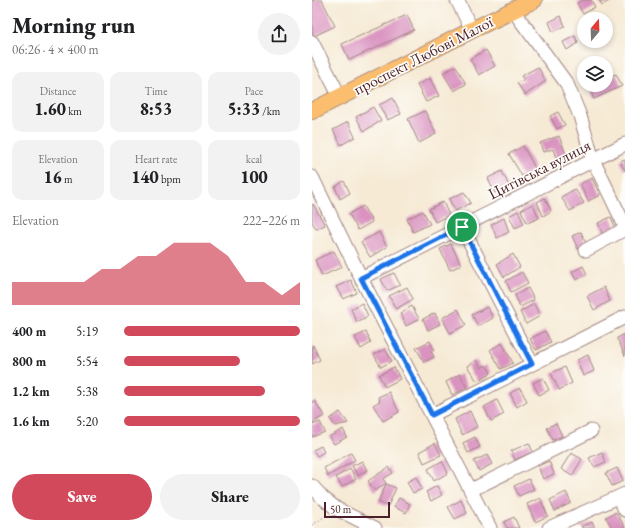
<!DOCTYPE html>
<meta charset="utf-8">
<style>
:root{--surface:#fff;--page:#f2f2f2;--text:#202124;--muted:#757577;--accent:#d1495b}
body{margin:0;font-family:"EB Garamond",serif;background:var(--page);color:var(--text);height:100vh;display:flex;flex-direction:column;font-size:15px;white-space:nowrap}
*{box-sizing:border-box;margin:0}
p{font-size:13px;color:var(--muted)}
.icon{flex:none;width:22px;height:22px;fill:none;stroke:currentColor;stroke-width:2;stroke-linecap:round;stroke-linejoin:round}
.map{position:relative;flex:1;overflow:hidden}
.panel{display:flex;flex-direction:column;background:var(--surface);width:312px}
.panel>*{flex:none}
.needle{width:26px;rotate:19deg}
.fabs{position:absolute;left:265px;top:12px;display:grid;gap:8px}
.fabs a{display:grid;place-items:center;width:36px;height:36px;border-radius:50%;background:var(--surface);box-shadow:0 2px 6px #0003;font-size:20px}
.scale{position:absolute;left:12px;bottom:10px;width:66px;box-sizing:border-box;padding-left:4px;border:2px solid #4a1f2b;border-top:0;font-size:11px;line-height:14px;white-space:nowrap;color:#4a1f2b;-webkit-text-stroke:3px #fdfcf7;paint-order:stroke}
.pin{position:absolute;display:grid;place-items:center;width:34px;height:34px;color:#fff;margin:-17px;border:2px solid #fff;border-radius:50%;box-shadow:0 1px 4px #0007}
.round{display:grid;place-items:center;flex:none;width:42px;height:42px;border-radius:21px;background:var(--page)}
.summary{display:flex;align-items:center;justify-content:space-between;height:68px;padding:0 12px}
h1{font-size:22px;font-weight:800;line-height:30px}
.figures{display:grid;grid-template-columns:repeat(3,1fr);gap:6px;height:68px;padding:4px 12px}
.figures div{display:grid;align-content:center;border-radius:10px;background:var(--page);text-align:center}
.figures b{font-size:17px;font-weight:800}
.figures small{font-size:11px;font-weight:400}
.figures p{font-size:11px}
.chart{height:112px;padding:8px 12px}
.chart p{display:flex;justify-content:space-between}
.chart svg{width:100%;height:72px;margin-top:4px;fill:var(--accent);opacity:.7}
.cta{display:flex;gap:8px;margin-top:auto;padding:8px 12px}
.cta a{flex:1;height:46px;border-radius:24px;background:var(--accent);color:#fff;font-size:16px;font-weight:800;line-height:46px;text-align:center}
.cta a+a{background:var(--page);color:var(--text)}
ul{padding:0 12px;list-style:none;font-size:13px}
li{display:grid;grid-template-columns:64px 48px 1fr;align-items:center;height:30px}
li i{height:10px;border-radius:5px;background:var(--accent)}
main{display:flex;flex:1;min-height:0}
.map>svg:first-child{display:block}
</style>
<main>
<section class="panel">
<div class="summary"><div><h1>Morning run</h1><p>06:26 · 4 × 400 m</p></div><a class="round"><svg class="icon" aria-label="share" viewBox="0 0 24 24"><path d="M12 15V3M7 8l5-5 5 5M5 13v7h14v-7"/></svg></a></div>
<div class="figures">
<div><p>Distance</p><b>1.60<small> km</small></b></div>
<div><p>Time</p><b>8:53</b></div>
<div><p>Pace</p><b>5:33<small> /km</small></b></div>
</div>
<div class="figures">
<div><p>Elevation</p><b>16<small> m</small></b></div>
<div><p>Heart rate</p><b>140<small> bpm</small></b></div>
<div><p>kcal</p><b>100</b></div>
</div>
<div class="chart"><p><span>Elevation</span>222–226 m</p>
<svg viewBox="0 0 160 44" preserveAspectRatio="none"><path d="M0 44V30L10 30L20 30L30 30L40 30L50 22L60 22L70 14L80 14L90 6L100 6L110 6L120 14L130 30L140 30L150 38L160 30V44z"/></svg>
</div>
<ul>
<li><b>400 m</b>5:19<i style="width:100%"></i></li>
<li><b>800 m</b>5:54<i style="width:66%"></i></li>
<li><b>1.2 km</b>5:38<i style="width:80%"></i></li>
<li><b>1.6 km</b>5:20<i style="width:100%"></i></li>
</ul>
<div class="cta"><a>Save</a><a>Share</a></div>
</section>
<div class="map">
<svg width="313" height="528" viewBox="0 0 313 528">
<rect width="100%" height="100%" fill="#fdfcf7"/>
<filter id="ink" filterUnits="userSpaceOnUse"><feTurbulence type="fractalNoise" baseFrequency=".025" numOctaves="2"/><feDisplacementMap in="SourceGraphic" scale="8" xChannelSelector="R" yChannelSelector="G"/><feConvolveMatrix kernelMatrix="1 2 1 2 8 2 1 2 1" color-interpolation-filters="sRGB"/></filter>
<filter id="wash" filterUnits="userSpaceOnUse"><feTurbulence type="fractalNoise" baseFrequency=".012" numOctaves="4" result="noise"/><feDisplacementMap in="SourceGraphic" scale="16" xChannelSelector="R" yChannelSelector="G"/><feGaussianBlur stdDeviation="0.9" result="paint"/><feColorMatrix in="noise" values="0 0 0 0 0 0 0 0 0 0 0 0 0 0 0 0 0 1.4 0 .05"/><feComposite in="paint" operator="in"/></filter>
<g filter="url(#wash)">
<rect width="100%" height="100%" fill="#f6ead5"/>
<g id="blocks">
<path fill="#da93c1" d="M 0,0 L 10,0 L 23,26 L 2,36 L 0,32 Z
M 271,0 L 279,0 L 283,7 L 271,14 L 265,3 Z
M 287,0 L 299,0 L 290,5 Z
M 95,15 L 102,30 L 37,60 L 30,44 Z
M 249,16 L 253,26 L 241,32 L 237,22 Z
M 263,36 L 266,43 L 255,50 L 251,42 Z
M 174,50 L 183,66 L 167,75 L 158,59 Z
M 144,66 L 154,84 L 142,91 L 131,73 Z
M 226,67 L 234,81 L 213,95 L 205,83 L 212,80 L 209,76 Z
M 304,74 L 310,86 L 282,99 L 276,86 L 278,85 L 294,85 L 294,78 Z
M 118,78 L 127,96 L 114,102 L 105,85 Z
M 81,98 L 89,114 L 75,120 L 67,105 Z
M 61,107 L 69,121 L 52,131 L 44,117 Z
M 113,111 L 124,134 L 107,143 L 96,119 Z
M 246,112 L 253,125 L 245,129 L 238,116 Z
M 36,122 L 43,137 L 29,145 L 21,130 Z
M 247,136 L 255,157 L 245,161 L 241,149 L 231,152 L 228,143 Z
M 211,146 L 223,168 L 210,176 L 197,154 Z
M 313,159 L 313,171 L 308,161 Z
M 190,171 L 197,186 L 183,193 L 176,178 Z
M 280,178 L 288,195 L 276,201 L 268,184 Z
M 32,181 L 38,193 L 28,199 L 23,187 Z
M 263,189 L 272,203 L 258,211 L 249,197 Z
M 152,192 L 159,203 L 143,211 L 137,199 Z
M 233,198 L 239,211 L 231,216 L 225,202 Z
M 131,202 L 137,215 L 123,222 L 117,209 Z
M 1,204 L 13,225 L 4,229 L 0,222 L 0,205 Z
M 221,204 L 227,218 L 215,223 L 209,210 Z
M 51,206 L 60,222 L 46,230 L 37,214 Z
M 111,211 L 118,224 L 101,232 L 95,219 Z
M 206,211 L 212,224 L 203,228 L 197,216 Z
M 299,217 L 304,229 L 291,235 L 286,223 Z
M 192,218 L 197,232 L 185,238 L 179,225 Z
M 67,232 L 75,247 L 58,257 L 49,242 Z
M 269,232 L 275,245 L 266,249 L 260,236 Z
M 139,244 L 149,265 L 138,270 L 128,249 Z
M 22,251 L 30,267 L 10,276 L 3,260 Z
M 201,254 L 208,267 L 192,277 L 185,264 Z
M 271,266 L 275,274 L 264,280 L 260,272 Z
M 210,272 L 216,283 L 199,292 L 194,281 Z
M 82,273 L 88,285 L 75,291 L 69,279 Z
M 39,280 L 45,293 L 31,299 L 24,287 Z
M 95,287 L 101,299 L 84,309 L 77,296 Z
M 292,287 L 298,301 L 282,310 L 275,296 Z
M 216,288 L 222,300 L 208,307 L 203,295 Z
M 50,303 L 56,316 L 45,322 L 39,309 Z
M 222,304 L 228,316 L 214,324 L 208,312 Z
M 100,306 L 107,319 L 94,326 L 88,313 Z
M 175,307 L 181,318 L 166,326 L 160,315 Z
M 146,309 L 154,325 L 138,333 L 130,318 Z
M 123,313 L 128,324 L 116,330 L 111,319 Z
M 233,331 L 239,342 L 224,350 L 218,339 Z
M 54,332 L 59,343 L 49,349 L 43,337 Z
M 313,334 L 313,356 L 305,338 Z
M 118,341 L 122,350 L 119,351 L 122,357 L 112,362 L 104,348 Z
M 190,343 L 201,363 L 189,369 L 178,350 Z
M 1,345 L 8,360 L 0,364 L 0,346 Z
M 73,349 L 80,361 L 69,367 L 62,355 Z
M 276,355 L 282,371 L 271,376 L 265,360 Z
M 164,360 L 169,368 L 174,365 L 179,373 L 165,381 L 155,366 Z
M 82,367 L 88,379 L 73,387 L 67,375 Z
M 253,367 L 260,383 L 247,390 L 239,373 Z
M 148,374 L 155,388 L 140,395 L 134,382 Z
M 231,378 L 237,390 L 227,395 L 221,383 Z
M 208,388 L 215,401 L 205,407 L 198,393 Z
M 77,392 L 87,412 L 71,421 L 61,405 L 68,401 L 66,397 Z
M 185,400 L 192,414 L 179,421 L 172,407 Z
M 3,401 L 12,416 L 0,423 L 0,402 Z
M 158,411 L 165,427 L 150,435 L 143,419 Z
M 28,412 L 36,423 L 23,426 L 18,419 Z
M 8,422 L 13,432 L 0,437 L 0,425 Z
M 244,423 L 250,436 L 241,440 L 235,428 Z
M 31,429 L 35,437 L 22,444 L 17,437 Z
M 163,437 L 168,447 L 156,453 L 151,443 Z
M 123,443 L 129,455 L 112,463 L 107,452 Z
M 217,443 L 221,452 L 203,460 L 199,451 Z
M 9,446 L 12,452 L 5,456 L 1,450 Z
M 290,452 L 294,462 L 282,467 L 277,458 Z
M 39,453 L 43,460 L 16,476 L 12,468 Z
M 259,453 L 270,459 L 260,476 L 249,469 Z
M 175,455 L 180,464 L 167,471 L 162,461 Z
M 50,461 L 55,470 L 46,476 L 40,466 Z
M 130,461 L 136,473 L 122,481 L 116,469 Z
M 237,461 L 242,474 L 231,479 L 226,466 Z
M 77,467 L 81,473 L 71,479 L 74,483 L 63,491 L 56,481 Z
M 305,468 L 311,481 L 300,486 L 294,473 Z
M 38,469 L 44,479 L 30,487 L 24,477 Z
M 104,477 L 110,489 L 101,493 L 95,482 Z
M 217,479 L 222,489 L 207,496 L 202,486 Z
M 74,484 L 84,488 L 76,506 L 66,502 Z
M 125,486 L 130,495 L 119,501 L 114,492 Z
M 254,492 L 259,503 L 243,511 L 238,500 Z
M 87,498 L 98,504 L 94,513 L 82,507 Z
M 228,498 L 236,516 L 223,522 L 215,504 Z
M 149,500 L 155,513 L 143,519 L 136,507 Z
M 304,512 L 313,527 L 313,528 L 300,528 L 294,517 Z
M 202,517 L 207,528 L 195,528 L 192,522 Z
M 280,522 L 283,528 L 270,528 L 269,527 Z"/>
</g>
</g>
<g filter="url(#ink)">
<use href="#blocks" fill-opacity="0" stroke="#a08480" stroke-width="1"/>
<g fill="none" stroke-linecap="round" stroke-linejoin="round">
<g stroke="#a08480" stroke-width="15">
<path id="minor" d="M 145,0 L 160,30
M 201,10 L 255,84 L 268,116 L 281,160 L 313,226
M 0,42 L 28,97
M 0,177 L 49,278 L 178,528
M 150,227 L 220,364
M 274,250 L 313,229
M 49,278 L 313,144
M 120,415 L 313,317
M 0,486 L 11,498 L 25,509 L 63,528
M 159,490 L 279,431
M 307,497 L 313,510
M 237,528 L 313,494"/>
</g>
<g stroke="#a08480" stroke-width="18">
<path id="major" d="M 0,111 L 160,30 L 222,0"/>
</g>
<path stroke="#a08480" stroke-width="1.5" stroke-dasharray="1 3" stroke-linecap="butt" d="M 0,525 L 15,515"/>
<use href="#minor" stroke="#fff" stroke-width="13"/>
<use href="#major" stroke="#fbbe6e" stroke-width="16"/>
</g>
</g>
<g fill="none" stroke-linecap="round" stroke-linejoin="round" filter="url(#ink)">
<g stroke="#fff" stroke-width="8">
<path id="route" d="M 150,227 L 220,364 L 120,415 L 49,278 Z"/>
</g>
<use href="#route" stroke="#1a73e8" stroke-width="5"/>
</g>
<g text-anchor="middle" stroke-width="3.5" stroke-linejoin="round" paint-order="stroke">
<g font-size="16" fill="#4a1f2b" stroke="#fdfcf7">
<text transform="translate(111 55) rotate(-27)" y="6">проспект Любові Малої</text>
<text transform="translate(227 169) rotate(-27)" y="6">Цитівська вулиця</text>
</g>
</g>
</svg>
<div class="fabs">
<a><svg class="needle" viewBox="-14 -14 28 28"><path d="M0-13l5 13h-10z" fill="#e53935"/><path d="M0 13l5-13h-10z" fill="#757577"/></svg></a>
<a><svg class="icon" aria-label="layers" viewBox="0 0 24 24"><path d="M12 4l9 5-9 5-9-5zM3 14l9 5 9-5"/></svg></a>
</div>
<div class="scale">50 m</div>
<div class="pin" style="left:150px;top:227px;background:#1e9e55"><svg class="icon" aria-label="arrive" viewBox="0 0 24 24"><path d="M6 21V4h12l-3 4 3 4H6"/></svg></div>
</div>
</main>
